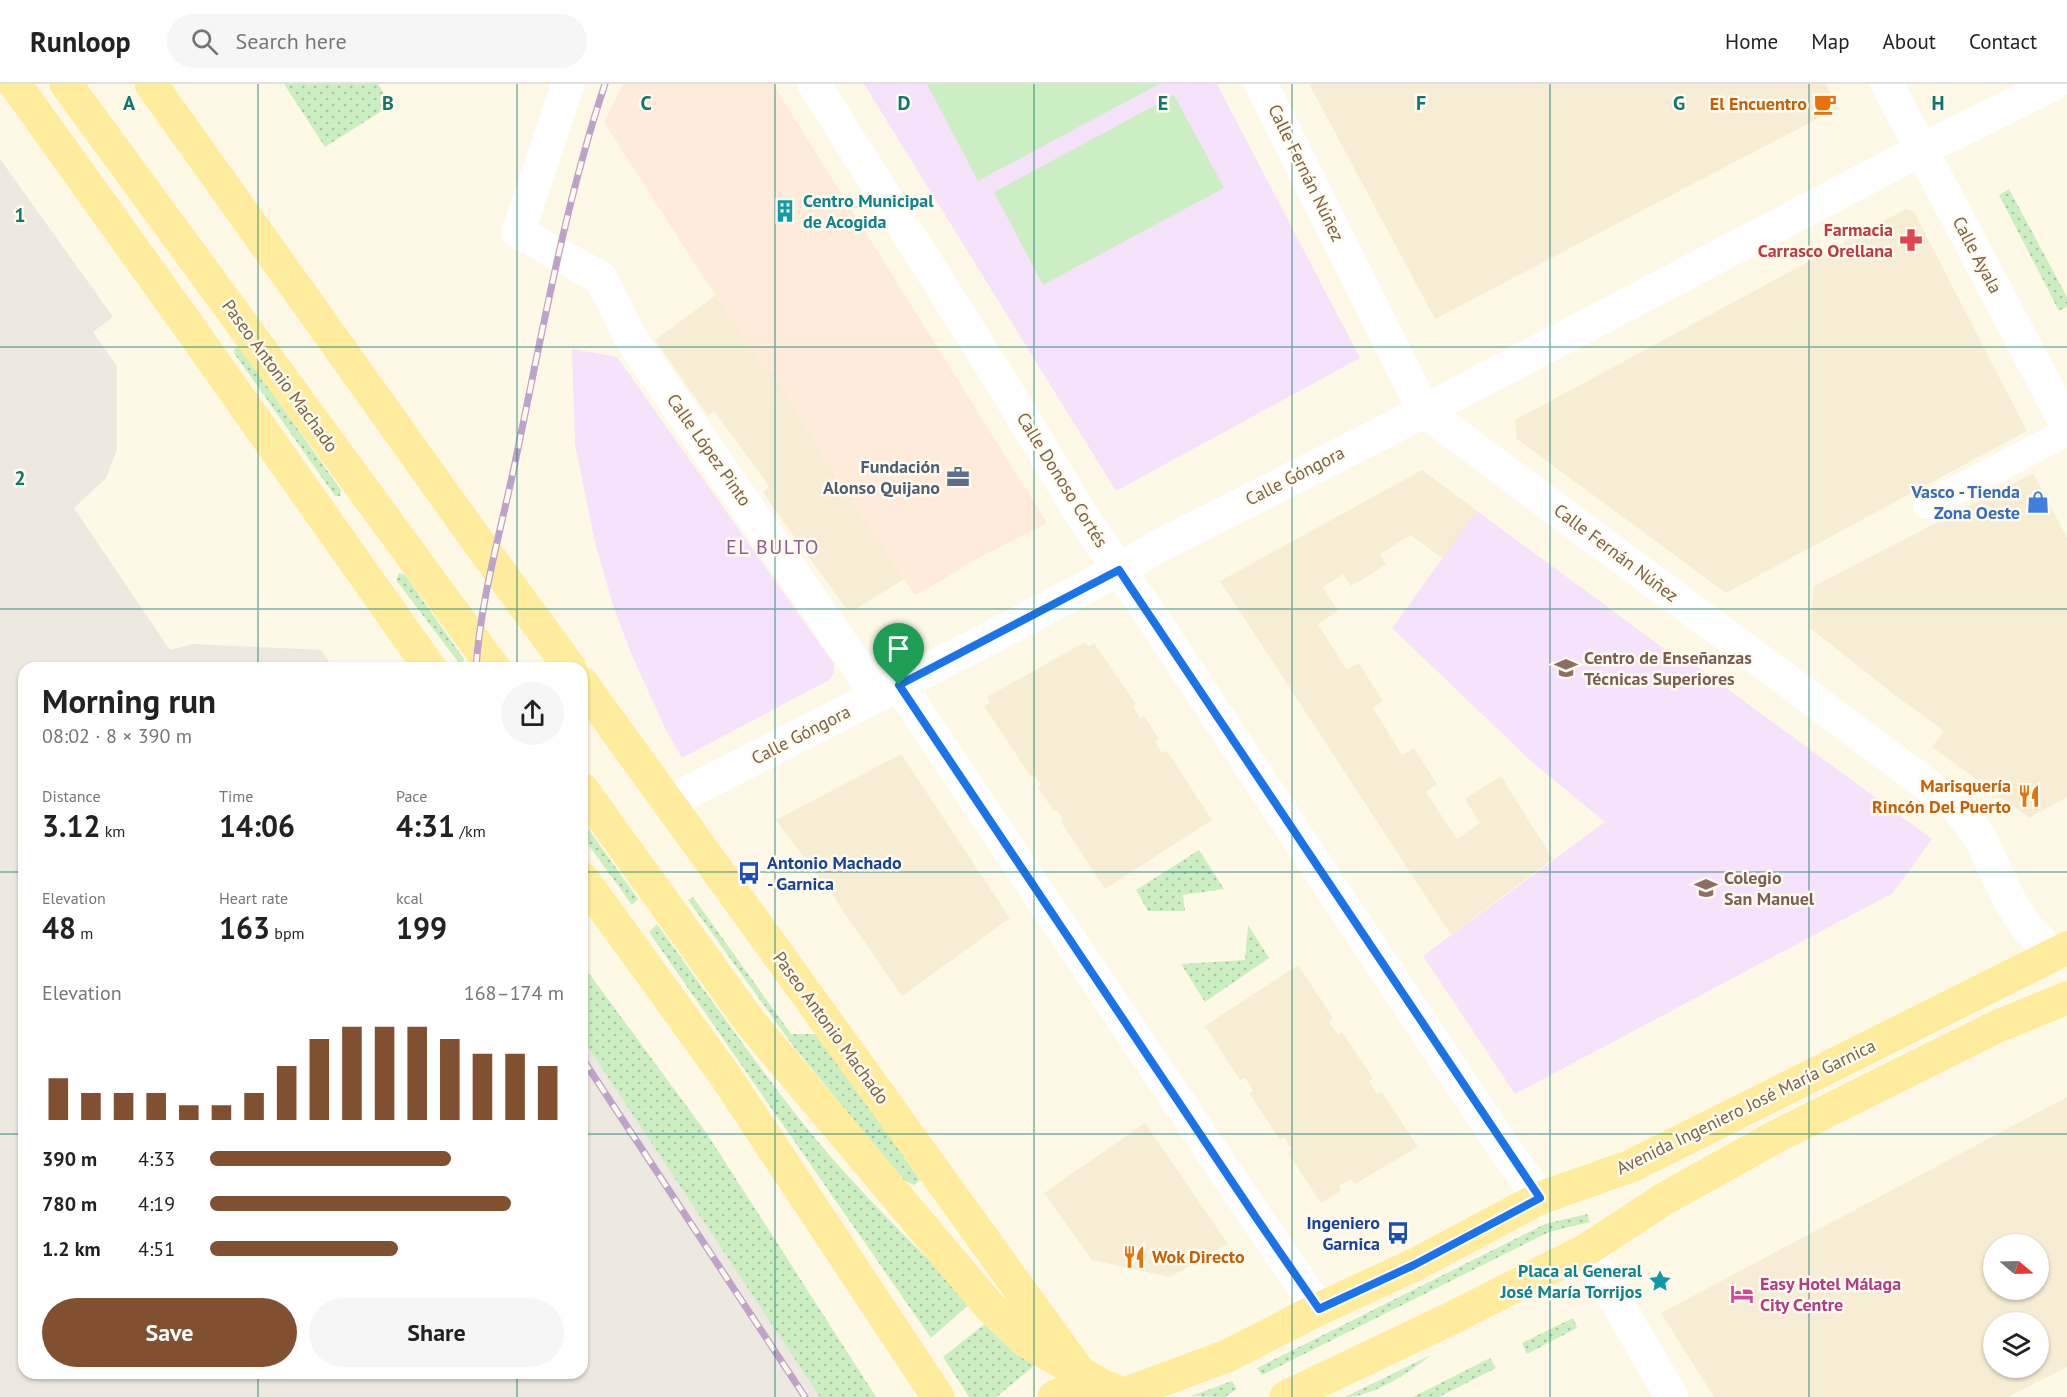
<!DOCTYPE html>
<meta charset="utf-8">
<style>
:root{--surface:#fff;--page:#f6f6f6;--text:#222;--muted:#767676;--line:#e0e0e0;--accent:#805030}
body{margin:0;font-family:"PT Sans",sans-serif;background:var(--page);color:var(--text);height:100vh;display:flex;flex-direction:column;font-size:22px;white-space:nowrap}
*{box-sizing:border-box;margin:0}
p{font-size:20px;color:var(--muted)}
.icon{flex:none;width:33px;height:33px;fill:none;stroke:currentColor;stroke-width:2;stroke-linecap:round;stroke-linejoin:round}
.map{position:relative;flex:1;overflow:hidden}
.side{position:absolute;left:18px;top:578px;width:570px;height:717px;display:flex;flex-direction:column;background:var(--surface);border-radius:18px;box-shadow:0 2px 4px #0004}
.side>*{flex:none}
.needle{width:39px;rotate:109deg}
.fabs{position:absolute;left:1983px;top:1150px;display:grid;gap:12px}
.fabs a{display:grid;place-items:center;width:66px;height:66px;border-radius:50%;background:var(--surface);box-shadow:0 2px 4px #0004;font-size:30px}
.pin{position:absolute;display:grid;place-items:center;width:51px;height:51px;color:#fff;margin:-62px -26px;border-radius:50% 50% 50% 0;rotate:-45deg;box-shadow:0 0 6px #0007}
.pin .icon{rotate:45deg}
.round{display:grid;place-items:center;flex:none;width:63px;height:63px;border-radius:32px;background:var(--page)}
.headline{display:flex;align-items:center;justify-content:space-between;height:102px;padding:0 24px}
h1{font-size:33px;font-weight:600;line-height:45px}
.figures{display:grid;grid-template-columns:repeat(3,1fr);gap:9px;height:102px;padding:6px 24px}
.figures div{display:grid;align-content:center}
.figures b{font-size:30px;font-weight:600}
.figures small{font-size:16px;font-weight:400}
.figures p{font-size:16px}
.chart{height:168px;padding:12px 24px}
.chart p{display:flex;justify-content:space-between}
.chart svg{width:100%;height:108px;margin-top:6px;stroke:var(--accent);stroke-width:6}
.primary-button{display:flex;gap:12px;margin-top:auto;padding:12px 24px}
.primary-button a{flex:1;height:69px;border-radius:36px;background:var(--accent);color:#fff;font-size:24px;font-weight:600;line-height:69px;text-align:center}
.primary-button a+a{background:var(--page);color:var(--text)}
ul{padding:0 24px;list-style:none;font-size:20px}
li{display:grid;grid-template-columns:96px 72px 1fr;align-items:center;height:45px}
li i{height:15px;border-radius:8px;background:var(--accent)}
header{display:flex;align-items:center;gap:36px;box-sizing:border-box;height:84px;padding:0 30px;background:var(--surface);border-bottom:2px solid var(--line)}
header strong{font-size:28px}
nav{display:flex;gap:33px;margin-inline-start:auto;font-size:21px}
.search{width:420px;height:54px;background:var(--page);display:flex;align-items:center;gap:15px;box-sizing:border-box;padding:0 21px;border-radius:33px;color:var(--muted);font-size:22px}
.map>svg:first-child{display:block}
</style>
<header>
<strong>Runloop</strong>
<div class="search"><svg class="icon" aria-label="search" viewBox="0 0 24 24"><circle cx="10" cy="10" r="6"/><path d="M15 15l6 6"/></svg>Search here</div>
<nav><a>Home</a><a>Map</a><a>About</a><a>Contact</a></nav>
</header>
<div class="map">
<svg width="2067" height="1313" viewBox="0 0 2067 1313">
<defs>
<pattern id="grass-dots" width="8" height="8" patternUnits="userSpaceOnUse" patternTransform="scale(1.5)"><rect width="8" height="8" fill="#cceec3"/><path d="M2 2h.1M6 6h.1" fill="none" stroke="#abc4a0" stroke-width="1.8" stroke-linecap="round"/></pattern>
</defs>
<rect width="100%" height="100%" fill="#fef9e6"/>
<path fill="#f7edd4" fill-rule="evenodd" d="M 1309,0 L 1826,0 L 1838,24 L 1435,235 Z
M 1906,125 L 1914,128 L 2027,347 L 1726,509 L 1517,355 L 1515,336 Z
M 716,211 L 768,289 L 772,287 L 852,418 L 877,452 L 904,495 L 856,525 L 849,525 L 844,522 L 768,416 L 763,408 L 769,403 L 762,392 L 714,327 L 708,332 L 655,256 Z
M 1422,386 L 1477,427 L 1443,475 L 1411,451 L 1380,470 L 1386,480 L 1362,496 L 1351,502 L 1343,490 L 1323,503 L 1338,527 L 1318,540 L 1346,585 L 1359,579 L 1367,592 L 1383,617 L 1373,624 L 1402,671 L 1414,664 L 1430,689 L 1437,700 L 1426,708 L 1457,755 L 1480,739 L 1465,715 L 1501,692 L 1553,775 L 1451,851 L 1220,497 Z
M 2033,389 L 2067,454 L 2067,713 L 2029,734 L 1932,663 L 1944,647 L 1892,609 L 1810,544 L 1814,502 Z
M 1085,558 L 1088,563 L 1094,559 L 1136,620 L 1133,622 L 1140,634 L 1144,632 L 1159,655 L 1155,657 L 1162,669 L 1167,667 L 1212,736 L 1105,805 L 1061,738 L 1063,736 L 1057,726 L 1054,727 L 1038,704 L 1041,701 L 1034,691 L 1031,693 L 984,622 L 990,618 L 987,613 Z
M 901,670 L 1010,834 L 902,912 L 832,811 L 776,736 Z
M 1298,881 L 1333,934 L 1329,938 L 1338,950 L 1342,948 L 1373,994 L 1369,998 L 1377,1010 L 1382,1008 L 1418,1063 L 1355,1100 L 1351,1095 L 1339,1102 L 1341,1107 L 1321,1119 L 1288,1069 L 1292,1066 L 1284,1053 L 1280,1056 L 1249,1009 L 1253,1006 L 1245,994 L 1240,996 L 1205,942 Z
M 2067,1013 L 2067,1283 L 2008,1313 L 1714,1313 L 1661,1229 ZM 1994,1161 L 2038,1161 L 2038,1206 L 1994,1206 ZM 1994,1239 L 2038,1239 L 2038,1284 L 1994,1284 Z
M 1145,1039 L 1228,1160 L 1170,1193 L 1092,1176 L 1044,1109 Z"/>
<path fill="#ffebd9" d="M 623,0 L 773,0 L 1047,439 L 976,475 L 929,504 L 914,511 L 877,452 L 852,418 L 772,287 L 768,289 L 700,188 L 604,38 Z"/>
<path fill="#eee9e0" d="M 0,75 L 113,233 L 93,248 L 117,282 L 117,366 L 106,394 L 74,424 L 170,566 L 193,560 L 321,566 L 333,583 L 24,584 L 24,1288 L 582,1288 L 582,880 L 707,1050 L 876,1313 L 0,1313 Z"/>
<path fill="#f6e2fb" d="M 864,0 L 1217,0 L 1360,274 L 1116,407 Z
M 572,265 L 617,273 L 834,580 L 834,589 L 829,596 L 682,674 L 665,644 L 630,567 L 612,518 L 595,458 L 575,360 Z
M 1477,427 L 1674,572 L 1680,570 L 1932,755 L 1893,809 L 1515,1010 L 1423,872 L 1605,738 L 1532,678 L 1392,544 Z"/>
<path fill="url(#grass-dots)" d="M 284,0 L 378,0 L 391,21 L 325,63 Z
M 2009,105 L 2067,213 L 2067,222 L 2059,227 L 1999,111 Z
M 235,264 L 241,265 L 341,406 L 340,412 L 335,412 L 234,269 Z
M 399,489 L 405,491 L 464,575 L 462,583 L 396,496 Z
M 582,736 L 638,815 L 632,821 L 582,752 Z
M 1199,766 L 1224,805 L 1183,811 L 1185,827 L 1148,827 L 1136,806 Z
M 693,813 L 791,950 L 819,950 L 920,1096 L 914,1101 L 903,1096 L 794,963 L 688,816 Z
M 657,840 C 703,904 749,970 797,1032 C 850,1099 911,1159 972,1218 L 931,1254 L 649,848 Z
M 1248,841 L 1269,874 L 1205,918 L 1181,880 L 1245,876 Z
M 582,880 L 707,1050 L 876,1313 L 820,1313 L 582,954 Z
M 1587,1130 L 1590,1138 L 1549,1148 L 1262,1291 L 1257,1284 L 1545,1140 Z
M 1573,1234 L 1577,1244 L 1527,1270 L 1522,1259 Z
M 991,1235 L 1036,1277 C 1034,1285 1006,1303 997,1313 L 969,1313 L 943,1273 Z
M 1431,1271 C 1410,1288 1373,1313 1345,1313 Z
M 1490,1274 L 1496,1284 L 1439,1313 L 1413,1313 Z
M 1232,1297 L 1237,1305 L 1225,1313 L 1191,1312 Z"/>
<path fill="#cceec3" d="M 927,0 L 1159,0 L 978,97 Z
M 1174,11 L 1224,104 L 1043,201 L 994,108 Z"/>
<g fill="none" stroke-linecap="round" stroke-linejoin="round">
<path stroke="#fff" stroke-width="28" d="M 1927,421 L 2067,348"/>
<path stroke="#fff" stroke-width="33" d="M 568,0 L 518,148 L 601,194 L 631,255 L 878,612
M 814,0 L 999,294 L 1084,435 L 1143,520 L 1504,1064 L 1540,1114
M 1261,0 L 1424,327 L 1956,722 L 1979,752 L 2011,819 L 2028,845 L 2054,871
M 899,601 L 1257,1135 L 1319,1225
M 669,718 L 988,555 L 1119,486 L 1159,462 L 1386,347 L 1921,66 L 2054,0
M 1586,1166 L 1672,1313"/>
<path stroke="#fff" stroke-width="33" d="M 1887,0 L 2067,342"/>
<path stroke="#ffec9c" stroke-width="33" d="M 15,0 L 187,240 L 430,584
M 66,0 L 494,584
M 151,0 L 473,451 L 570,584
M 582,599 L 1080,1289
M 582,705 L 750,938 L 989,1222 L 1024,1256 L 1103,1302
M 582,794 L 724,990 L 938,1313
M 1127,1309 L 1227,1272 L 1319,1225 L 1414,1181 L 1540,1114 L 1631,1082 L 2067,864
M 1054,1313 C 1070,1305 1091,1299 1110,1304
M 1286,1313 L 1452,1234 L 1586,1166 L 1664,1115 L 1777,1052 L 1998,942 L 2067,914"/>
<g stroke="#bfa2ca" stroke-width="7">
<path id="rail" d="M 476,584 C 481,510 503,440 517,369 C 543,245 565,120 605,0
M 582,974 L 805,1313"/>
</g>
<use href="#rail" stroke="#fffbee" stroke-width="4.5" stroke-dasharray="14" stroke-linecap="butt"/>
</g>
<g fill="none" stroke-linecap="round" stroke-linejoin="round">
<g stroke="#fff" stroke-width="12">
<path id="route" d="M 1119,486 L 1540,1114 L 1414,1181 L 1319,1225 L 1257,1135 L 899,601 Z"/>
</g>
<use href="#route" stroke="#1a73e8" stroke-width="8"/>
</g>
<path fill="none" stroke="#0f766e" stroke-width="1.5" stroke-opacity="0.55" d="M 258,0 L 258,584M 517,0 L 517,584M 775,0 L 775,1313M 1034,0 L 1034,1313M 1292,0 L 1292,1313M 1550,0 L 1550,1313M 1809,0 L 1809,1313M 0,263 L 2067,263M 0,525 L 2067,525M 0,788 L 24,788M 582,788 L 2067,788M 0,1050 L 24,1050M 582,1050 L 2067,1050M 258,1288 L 258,1313M 517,1288 L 517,1313"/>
<defs>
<g id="cafe-bare" transform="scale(1.8)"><path d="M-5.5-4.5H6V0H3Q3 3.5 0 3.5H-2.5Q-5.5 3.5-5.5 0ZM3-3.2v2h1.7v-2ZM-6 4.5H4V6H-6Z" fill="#e8710a" stroke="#fffbee" stroke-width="2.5" paint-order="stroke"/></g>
<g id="building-bare" transform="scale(1.8)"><path d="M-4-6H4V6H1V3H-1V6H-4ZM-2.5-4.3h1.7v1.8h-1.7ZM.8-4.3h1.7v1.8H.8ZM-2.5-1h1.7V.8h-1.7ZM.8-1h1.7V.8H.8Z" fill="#0f9aa8" stroke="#fffbee" stroke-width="2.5" paint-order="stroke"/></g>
<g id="pharmacy-bare" transform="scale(1.8)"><path d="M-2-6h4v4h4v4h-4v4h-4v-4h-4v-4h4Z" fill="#e0444e" stroke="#fffbee" stroke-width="2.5" paint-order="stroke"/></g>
<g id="office-bare" transform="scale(1.8)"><path d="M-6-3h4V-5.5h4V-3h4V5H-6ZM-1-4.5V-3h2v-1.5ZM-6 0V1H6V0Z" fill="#5c6f8a" stroke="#fffbee" stroke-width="2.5" paint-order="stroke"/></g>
<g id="shop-bare" transform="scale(1.8)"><path d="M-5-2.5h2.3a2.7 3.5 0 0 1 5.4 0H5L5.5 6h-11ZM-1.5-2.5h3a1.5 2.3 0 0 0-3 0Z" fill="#3f7fe0" stroke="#fffbee" stroke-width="2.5" paint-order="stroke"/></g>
<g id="school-bare" transform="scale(1.8)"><path d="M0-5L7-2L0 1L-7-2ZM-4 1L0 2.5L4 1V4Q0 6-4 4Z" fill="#8d6e63" stroke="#fffbee" stroke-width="2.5" paint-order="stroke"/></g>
<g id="restaurant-bare" transform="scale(1.8)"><path d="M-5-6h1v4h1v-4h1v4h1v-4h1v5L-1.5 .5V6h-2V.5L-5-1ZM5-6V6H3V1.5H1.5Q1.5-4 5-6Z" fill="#e8710a" stroke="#fffbee" stroke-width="2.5" paint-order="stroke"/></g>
<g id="bus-bare" transform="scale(1.8)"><path d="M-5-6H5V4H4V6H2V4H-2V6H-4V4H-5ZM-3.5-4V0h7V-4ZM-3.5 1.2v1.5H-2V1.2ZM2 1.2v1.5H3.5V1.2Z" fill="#1a4fb4" stroke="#fffbee" stroke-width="2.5" paint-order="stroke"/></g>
<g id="sight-bare" transform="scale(1.8)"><path d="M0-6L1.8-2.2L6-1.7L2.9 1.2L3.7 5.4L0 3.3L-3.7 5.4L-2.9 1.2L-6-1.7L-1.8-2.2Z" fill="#0f9aa8" stroke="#fffbee" stroke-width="2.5" paint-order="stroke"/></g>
<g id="hotel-bare" transform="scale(1.8)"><path d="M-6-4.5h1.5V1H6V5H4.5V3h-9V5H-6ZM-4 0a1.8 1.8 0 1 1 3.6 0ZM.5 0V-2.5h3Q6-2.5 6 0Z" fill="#d1479c" stroke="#fffbee" stroke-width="2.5" paint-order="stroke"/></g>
</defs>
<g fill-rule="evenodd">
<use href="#cafe-bare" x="1825" y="20"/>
<use href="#building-bare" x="785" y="127"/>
<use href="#pharmacy-bare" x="1911" y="156"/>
<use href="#office-bare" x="958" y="393"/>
<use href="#shop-bare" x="2038" y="418"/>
<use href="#school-bare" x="1566" y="584"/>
<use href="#restaurant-bare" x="2029" y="712"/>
<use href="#bus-bare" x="749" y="789"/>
<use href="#school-bare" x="1706" y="804"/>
<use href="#bus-bare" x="1398" y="1149"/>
<use href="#restaurant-bare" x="1134" y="1173"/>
<use href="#sight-bare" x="1660" y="1197"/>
<use href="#hotel-bare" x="1742" y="1210"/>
</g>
<g text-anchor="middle" stroke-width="5" stroke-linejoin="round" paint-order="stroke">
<g font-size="18" font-weight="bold" fill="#c56008" stroke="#fffbee" text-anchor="end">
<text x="1807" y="26">El Encuentro</text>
<text x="2011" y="708">Marisquería<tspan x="2011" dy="21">Rincón Del Puerto</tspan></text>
<text x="1152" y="1179" text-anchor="start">Wok Directo</text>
</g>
<g font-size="18" fill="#7a6348" stroke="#fffbee">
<text transform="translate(1306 89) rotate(64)" y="6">Calle Fernán Núñez</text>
<text transform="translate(1977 171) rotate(62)" y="6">Calle Ayala</text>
<text transform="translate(280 292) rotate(54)" y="6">Paseo Antonio Machado</text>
<text transform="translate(709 366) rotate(55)" y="6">Calle López Pinto</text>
<text transform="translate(1295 392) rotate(-27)" y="6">Calle Góngora</text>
<text transform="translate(1062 396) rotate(58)" y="6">Calle Donoso Cortés</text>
<text transform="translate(1616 469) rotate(37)" y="6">Calle Fernán Núñez</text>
<text transform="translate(801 651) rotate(-27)" y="6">Calle Góngora</text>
<text transform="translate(831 944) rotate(54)" y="6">Paseo Antonio Machado</text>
<text transform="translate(1746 1023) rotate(-26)" y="6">Avenida Ingeniero José María Garnica</text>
</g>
<g font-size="18" font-weight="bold" fill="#0d838f" stroke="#fffbee" text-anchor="start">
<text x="803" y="123">Centro Municipal<tspan x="803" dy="21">de Acogida</tspan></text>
<text x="1642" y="1193" text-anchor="end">Placa al General<tspan x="1642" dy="21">José María Torrijos</tspan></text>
</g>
<g font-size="18" font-weight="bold" fill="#be3a42" stroke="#fffbee" text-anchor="end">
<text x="1893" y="152">Farmacia<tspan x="1893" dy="21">Carrasco Orellana</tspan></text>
</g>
<g font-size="18" font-weight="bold" fill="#4e5e75" stroke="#fffbee" text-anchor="end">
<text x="940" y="389">Fundación<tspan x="940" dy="21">Alonso Quijano</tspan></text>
</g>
<g font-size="18" font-weight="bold" fill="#366cbe" stroke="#fffbee" text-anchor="end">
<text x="2020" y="414">Vasco - Tienda<tspan x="2020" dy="21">Zona Oeste</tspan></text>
</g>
<g font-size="18" font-weight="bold" fill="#785e54" stroke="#fffbee" text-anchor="start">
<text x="1584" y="580">Centro de Enseñanzas<tspan x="1584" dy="21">Técnicas Superiores</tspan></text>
<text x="1724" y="800">Colegio<tspan x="1724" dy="21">San Manuel</tspan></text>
</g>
<g font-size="18" font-weight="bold" fill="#164399" stroke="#fffbee" text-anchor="start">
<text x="767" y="785">Antonio Machado<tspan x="767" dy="21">- Garnica</tspan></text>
<text x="1380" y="1145" text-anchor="end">Ingeniero<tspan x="1380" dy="21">Garnica</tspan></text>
</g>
<g font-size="18" font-weight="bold" fill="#b23c85" stroke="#fffbee" text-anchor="start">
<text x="1760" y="1206">Easy Hotel Málaga<tspan x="1760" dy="21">City Centre</tspan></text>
</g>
<g font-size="20" letter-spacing="1.5" fill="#8e5f97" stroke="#fffbee">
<text x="773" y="470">EL BULTO</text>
</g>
</g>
<g font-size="20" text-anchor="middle" font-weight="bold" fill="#0f766e" stroke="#fffbee" stroke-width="5" stroke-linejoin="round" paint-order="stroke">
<text x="129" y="26">A</text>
<text x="388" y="26">B</text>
<text x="646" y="26">C</text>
<text x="904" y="26">D</text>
<text x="1163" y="26">E</text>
<text x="1421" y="26">F</text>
<text x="1679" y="26">G</text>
<text x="1938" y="26">H</text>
<text x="20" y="138">1</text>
<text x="20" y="401">2</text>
</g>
</svg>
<div class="fabs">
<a><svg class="needle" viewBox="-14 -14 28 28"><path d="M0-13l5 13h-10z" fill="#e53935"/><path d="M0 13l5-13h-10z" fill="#767676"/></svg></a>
<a><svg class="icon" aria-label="layers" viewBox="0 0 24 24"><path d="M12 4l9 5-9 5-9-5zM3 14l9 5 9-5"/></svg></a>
</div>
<div class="pin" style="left:899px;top:601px;background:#1e9e55"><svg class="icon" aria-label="arrive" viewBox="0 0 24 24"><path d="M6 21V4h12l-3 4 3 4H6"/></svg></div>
<section class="side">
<div class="headline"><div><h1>Morning run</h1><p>08:02 · 8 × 390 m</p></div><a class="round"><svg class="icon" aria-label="share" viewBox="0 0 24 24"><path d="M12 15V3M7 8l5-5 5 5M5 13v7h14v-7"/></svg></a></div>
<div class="figures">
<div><p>Distance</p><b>3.12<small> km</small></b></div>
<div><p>Time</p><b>14:06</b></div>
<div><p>Pace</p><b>4:31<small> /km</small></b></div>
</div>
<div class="figures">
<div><p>Elevation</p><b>48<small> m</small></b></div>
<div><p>Heart rate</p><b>163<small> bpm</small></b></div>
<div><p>kcal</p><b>199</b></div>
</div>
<div class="chart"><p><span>Elevation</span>168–174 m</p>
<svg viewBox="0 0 160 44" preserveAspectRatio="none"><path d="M5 44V27M15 44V33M25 44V33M35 44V33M45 44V38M55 44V38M65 44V33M75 44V22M85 44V11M95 44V6M105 44V6M115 44V6M125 44V11M135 44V17M145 44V17M155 44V22"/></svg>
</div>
<ul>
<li><b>390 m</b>4:33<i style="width:68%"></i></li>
<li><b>780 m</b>4:19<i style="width:85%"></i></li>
<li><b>1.2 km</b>4:51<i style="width:53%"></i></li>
</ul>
<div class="primary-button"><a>Save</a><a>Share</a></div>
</section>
</div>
